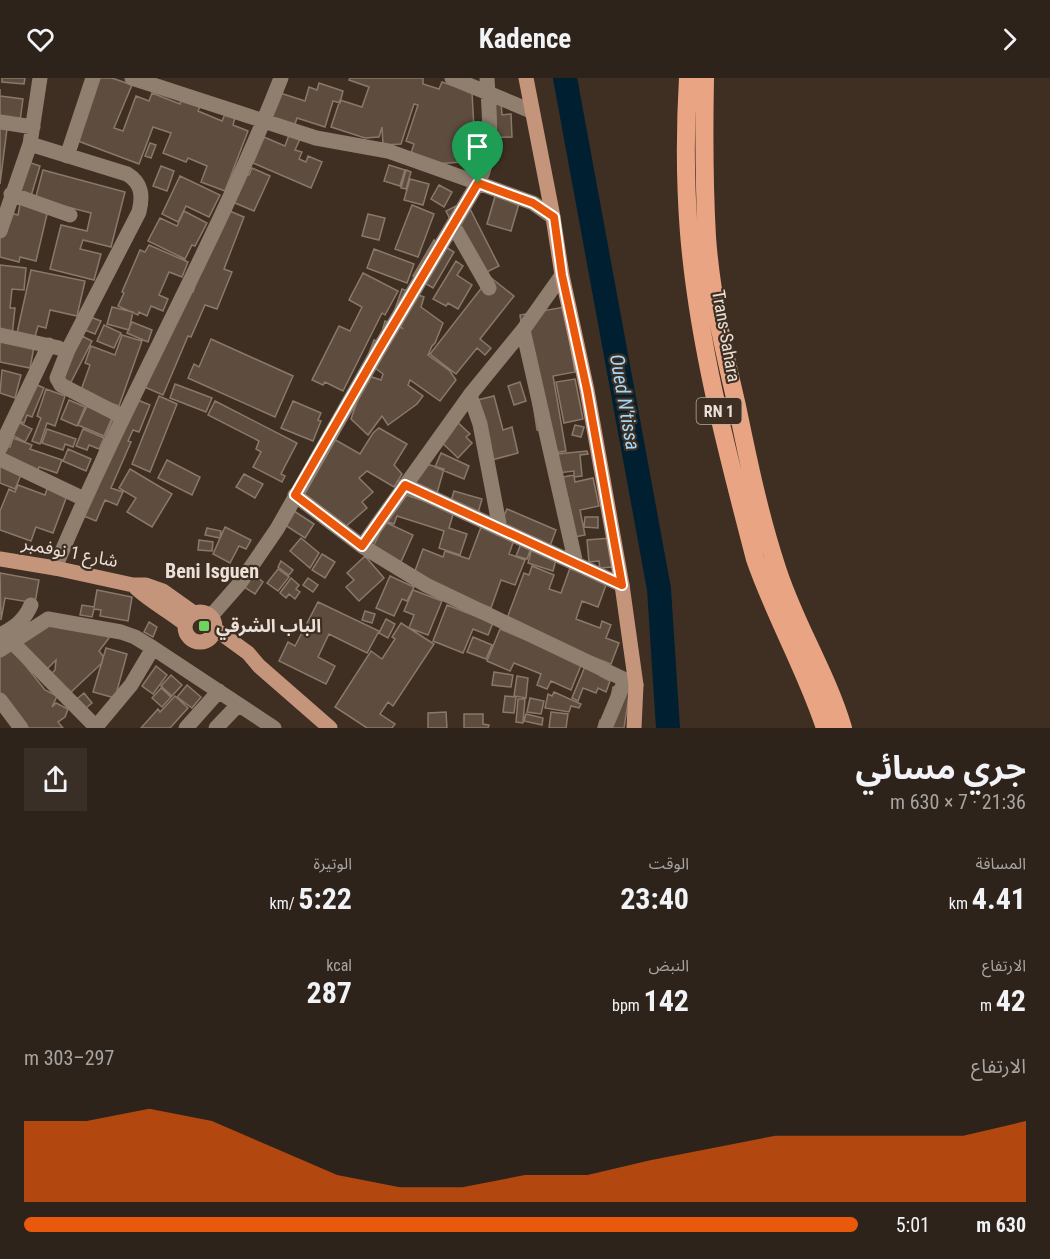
<!DOCTYPE html>
<html lang="ar">
<meta charset="utf-8">
<style>
:root{--surface:#2e231a;--page:#3a2f27;--text:#f1f3f6;--muted:#a7a4a2;--accent:#ea580c}
body{margin:0;font-family:"Roboto Condensed","Noto Sans Arabic",sans-serif;background:var(--page);color:var(--text);direction:rtl;height:100vh;display:flex;flex-direction:column;font-size:22px;white-space:nowrap}
*{box-sizing:border-box;margin:0}
p{font-size:20px;color:var(--muted)}
.icon{flex:none;width:33px;height:33px;fill:none;stroke:currentColor;stroke-width:2;stroke-linecap:round;stroke-linejoin:round}
.map{position:relative;height:650px;overflow:hidden;direction:ltr}
.drawer{display:flex;flex-direction:column;background:var(--surface);flex:1}
.drawer>*{flex:none}
.pin{position:absolute;display:grid;place-items:center;width:51px;height:51px;color:#fff;margin:-62px -26px;border-radius:50% 50% 50% 0;rotate:-45deg;box-shadow:0 0 6px #0007}
.pin .icon{rotate:45deg}
.round{display:grid;place-items:center;flex:none;width:63px;height:63px;border-radius:0px;background:var(--page)}
.summary{display:flex;align-items:center;justify-content:space-between;height:102px;padding:0 24px}
h1{font-size:33px;font-weight:700;line-height:45px}
.figures{display:grid;grid-template-columns:repeat(3,1fr);gap:9px;height:102px;padding:6px 24px}
.figures div{display:grid;align-content:center}
.figures b{font-size:30px;font-weight:700}
.figures small{font-size:16px;font-weight:400}
.figures p{font-size:16px}
.chart{height:168px;padding:12px 24px}
.chart p{display:flex;justify-content:space-between}
.chart svg{width:100%;height:108px;margin-top:6px;fill:var(--accent);opacity:.7}
ul{padding:0 24px;list-style:none;font-size:20px}
li{display:grid;grid-template-columns:96px 72px 1fr;align-items:center;height:45px}
li i{height:15px;border-radius:8px;background:var(--accent)}
header{display:flex;justify-content:space-between;align-items:center;height:78px;padding:0 24px;background:var(--surface);font-size:27px;font-weight:700}
.map>svg:first-child{display:block}
</style>
<header><svg class="icon" aria-label="forward" viewBox="0 0 24 24"><path d="M9 5l7 7-7 7"/></svg>Kadence<svg class="icon" aria-label="heart" viewBox="0 0 24 24"><path d="M12 20l-8-8c-3-5 5-10 8-4 3-6 11-1 8 4z"/></svg></header>
<div class="map">
<svg width="1050" height="650" viewBox="0 0 1050 650">
<rect width="100%" height="100%" fill="#3e2f22"/>
<g fill="none" stroke-linecap="round" stroke-linejoin="round">
<path stroke="#002032" stroke-width="24" d="M 565,0 L 659,511 L 668,650"/>
</g>
<path fill="#5e4d3f" stroke="#8a796a" stroke-width="1.5" d="M 2,0 L 25,0 L 24,6 L 2,4 Z
M 93,0 L 112,0 L 132,7 L 114,50 L 123,53 L 136,18 L 149,23 L 152,15 L 180,26 L 181,22 L 200,29 L 198,33 L 222,43 L 225,36 L 235,40 L 233,47 L 248,53 L 225,113 L 201,104 L 207,88 L 188,80 L 186,84 L 163,75 L 171,55 L 153,49 L 139,86 L 70,60 Z
M 350,0 L 423,0 L 423,6 L 439,11 L 442,4 L 472,14 L 474,51 L 463,84 L 432,86 L 411,75 L 414,66 L 406,63 L 418,27 L 414,26 L 401,66 L 383,67 L 382,49 L 379,59 L 365,60 L 331,49 L 340,22 L 362,29 L 369,9 L 349,2 Z
M 319,5 L 343,13 L 340,25 L 333,23 L 325,49 L 297,40 L 294,49 L 268,40 L 277,14 L 305,23 L 309,9 L 317,12 Z
M 0,11 L 0,18 L 23,21 L 20,43 L 0,40 Z
M 501,23 L 502,37 L 511,36 L 512,59 L 484,60 L 483,24 Z
M 0,50 L 7,51 L 0,106 Z
M 289,57 L 300,61 L 295,72 L 302,74 L 299,81 L 306,84 L 308,78 L 322,84 L 311,110 L 253,85 L 264,59 L 285,68 Z
M 150,65 L 156,67 L 151,80 L 145,78 Z
M 19,81 L 40,88 L 31,118 L 10,112 Z
M 389,87 L 405,92 L 400,108 L 384,103 Z
M 161,88 L 174,93 L 167,113 L 153,108 Z
M 252,90 L 270,98 L 254,133 L 228,122 L 241,93 L 249,97 Z
M 43,92 L 125,114 L 111,169 L 83,162 L 80,171 L 101,176 L 94,202 L 50,191 L 61,147 L 87,153 L 91,135 L 64,128 L 34,126 Z
M 406,92 L 411,94 L 406,111 L 401,110 Z
M 180,98 L 220,117 L 209,139 L 186,128 L 178,144 L 162,136 Z
M 410,101 L 429,106 L 423,127 L 404,122 Z
M 439,107 L 452,114 L 444,129 L 431,121 Z
M 496,115 L 520,122 L 511,153 L 487,146 Z
M 466,123 L 499,188 L 479,198 L 446,133 Z
M 20,126 L 48,132 L 36,183 L 20,179 L 19,184 L 0,179 L 0,157 L 6,134 L 18,137 Z
M 412,127 L 434,136 L 418,179 L 395,171 Z
M 220,129 L 244,139 L 224,191 L 232,194 L 217,231 L 205,227 L 191,259 L 188,258 L 163,317 L 140,307 L 182,210 L 193,214 Z
M 184,133 L 207,145 L 195,168 L 192,167 L 185,181 L 148,163 L 160,140 L 177,148 Z
M 368,136 L 385,140 L 379,162 L 362,158 Z
M 434,162 L 454,174 L 433,210 L 413,198 Z
M 149,167 L 188,184 L 182,199 L 169,194 L 159,217 L 168,221 L 163,233 L 151,228 L 147,238 L 139,234 L 138,237 L 118,228 L 124,215 L 122,214 L 140,172 L 145,174 Z
M 374,171 L 414,186 L 407,205 L 367,190 Z
M 456,183 L 463,188 L 457,197 L 472,207 L 458,231 L 448,225 L 446,228 L 433,221 Z
M 0,187 L 26,190 L 24,212 L 12,211 L 10,230 L 15,230 L 12,258 L 0,256 Z
M 31,192 L 85,203 L 77,238 L 50,232 L 46,250 L 38,248 L 35,259 L 17,255 Z
M 363,195 L 398,213 L 385,237 L 382,235 L 343,313 L 325,304 L 323,307 L 312,302 L 339,248 L 350,253 L 362,229 L 349,222 Z
M 490,199 L 514,218 L 480,261 L 491,270 L 485,277 L 477,270 L 456,296 L 430,276 Z
M 402,211 L 424,219 L 421,229 L 443,245 L 435,265 L 432,268 L 428,277 L 450,293 L 456,302 L 440,323 L 410,302 L 408,307 L 423,318 L 417,326 L 388,347 L 382,338 L 368,357 L 351,341 L 366,297 L 381,302 L 383,296 L 366,283 L 374,262 L 383,265 L 383,250 L 385,243 L 402,250 L 393,237 Z
M 112,229 L 133,234 L 129,252 L 107,246 Z
M 564,229 L 575,294 L 553,298 L 566,373 L 545,376 L 541,352 L 537,352 L 520,237 Z
M 85,237 L 101,243 L 95,256 L 80,250 Z
M 132,244 L 152,252 L 148,264 L 127,255 Z
M 104,247 L 121,255 L 114,270 L 97,263 Z
M 122,257 L 142,263 L 119,328 L 80,315 L 90,287 L 85,285 L 91,268 L 115,277 Z
M 82,258 L 92,263 L 68,310 L 58,305 Z
M 211,261 L 293,298 L 275,339 L 188,300 L 194,286 L 199,289 Z
M 0,262 L 34,269 L 30,290 L 0,284 Z
M 2,292 L 21,297 L 15,320 L 0,315 Z
M 575,301 L 583,341 L 564,345 L 556,304 Z
M 26,302 L 44,310 L 32,339 L 27,337 L 24,345 L 10,339 Z
M 520,304 L 526,323 L 514,327 L 508,308 Z
M 175,306 L 212,320 L 206,334 L 170,320 Z
M 46,311 L 65,318 L 55,348 L 47,345 L 40,366 L 32,363 L 41,340 L 37,338 Z
M 159,318 L 177,326 L 150,394 L 132,386 Z
M 494,318 L 503,352 L 512,349 L 518,375 L 488,383 L 473,323 Z
M 135,321 L 150,327 L 139,354 L 133,352 L 128,363 L 131,364 L 111,410 L 123,414 L 117,427 L 105,422 L 96,443 L 74,434 L 117,331 Z
M 69,322 L 85,329 L 77,348 L 61,341 Z
M 215,323 L 297,365 L 281,396 L 285,398 L 282,404 L 253,389 L 261,374 L 256,371 L 259,363 L 208,337 Z
M 293,323 L 321,335 L 318,342 L 321,343 L 313,363 L 281,350 Z
M 87,328 L 112,340 L 104,358 L 78,347 Z
M 452,339 L 470,356 L 466,359 L 472,365 L 458,380 L 435,358 Z
M 12,341 L 32,351 L 25,364 L 14,358 L 10,366 Z
M 575,347 L 584,349 L 581,359 L 572,357 Z
M 379,350 L 407,366 L 394,387 L 402,396 L 394,409 L 367,393 L 359,400 L 373,414 L 362,424 L 367,430 L 344,450 L 298,415 L 334,361 L 360,376 L 373,355 Z
M 47,351 L 76,361 L 73,369 L 65,366 L 63,372 L 42,365 Z
M 83,351 L 104,360 L 99,371 L 89,367 L 87,372 L 76,368 Z
M 13,360 L 32,367 L 30,371 L 62,382 L 57,395 L 39,389 L 37,394 L 0,380 L 0,365 L 10,369 Z
M 68,371 L 91,381 L 86,393 L 63,383 Z
M 587,373 L 588,376 L 580,377 L 582,398 L 574,399 L 574,393 L 549,396 L 547,377 Z
M 441,375 L 469,388 L 464,401 L 435,389 Z
M 167,382 L 200,399 L 192,417 L 158,400 Z
M 416,383 L 444,391 L 437,415 L 409,407 Z
M 0,384 L 23,392 L 15,411 L 0,405 Z
M 130,391 L 172,416 L 152,449 L 127,434 L 136,420 L 119,410 Z
M 244,396 L 263,406 L 255,420 L 236,409 Z
M 574,397 L 575,404 L 593,400 L 599,428 L 580,432 L 585,457 L 564,461 L 552,401 Z
M 18,407 L 45,417 L 48,408 L 68,415 L 53,455 L 36,449 L 31,463 L 0,452 L 0,433 L 9,411 L 15,414 Z
M 394,413 L 454,433 L 449,450 L 467,456 L 460,477 L 439,470 L 444,453 L 397,438 L 394,446 L 385,443 Z
M 454,413 L 482,421 L 478,435 L 450,427 Z
M 507,431 L 556,452 L 550,468 L 500,447 Z
M 294,433 L 314,446 L 305,460 L 285,447 Z
M 585,439 L 598,439 L 598,450 L 584,449 Z
M 385,444 L 413,457 L 400,486 L 371,473 Z
M 225,449 L 251,462 L 246,471 L 239,468 L 230,485 L 213,476 Z
M 481,449 L 514,462 L 509,476 L 525,482 L 515,507 L 501,502 L 491,530 L 412,501 L 423,471 L 443,479 L 445,473 L 469,481 Z
M 207,450 L 221,453 L 220,460 L 205,457 Z
M 301,460 L 319,475 L 310,490 L 290,473 Z
M 610,460 L 613,489 L 600,490 L 599,483 L 589,484 L 587,462 Z
M 199,462 L 213,464 L 212,473 L 198,472 Z
M 521,466 L 531,470 L 527,481 L 516,478 Z
M 532,470 L 557,478 L 553,493 L 528,485 Z
M 322,476 L 335,484 L 325,500 L 312,492 Z
M 365,478 L 384,500 L 359,523 L 346,509 L 354,502 L 347,495 Z
M 281,483 L 293,492 L 289,497 L 278,489 Z
M 532,488 L 554,497 L 549,511 L 561,515 L 570,490 L 607,504 L 598,529 L 582,523 L 576,541 L 600,550 L 602,543 L 611,547 L 606,560 L 619,565 L 611,586 L 557,566 L 506,543 L 524,495 L 529,497 Z
M 278,491 L 289,499 L 278,513 L 267,505 Z
M 0,495 L 39,502 L 35,525 L 5,520 L 1,542 Z
M 253,496 L 263,504 L 255,516 L 244,509 Z
M 390,498 L 414,509 L 407,523 L 402,521 L 394,538 L 376,530 Z
M 291,500 L 299,507 L 296,511 L 300,514 L 295,521 L 289,516 L 286,520 L 280,515 Z
M 308,500 L 318,507 L 313,514 L 303,507 Z
M 97,512 L 132,519 L 128,543 L 100,538 L 101,532 L 94,531 L 92,539 L 80,537 L 82,527 L 94,529 Z
M 413,512 L 442,523 L 428,557 L 409,550 L 414,537 L 404,533 Z
M 318,524 L 379,553 L 367,575 L 329,556 L 318,579 L 335,588 L 326,606 L 279,583 L 288,564 L 295,568 Z
M 447,527 L 493,545 L 488,557 L 473,551 L 463,575 L 433,563 Z
M 365,533 L 375,536 L 372,545 L 362,542 Z
M 386,541 L 395,546 L 388,560 L 379,555 Z
M 149,544 L 157,549 L 153,559 L 144,554 Z
M 42,545 L 105,556 L 109,560 L 99,573 L 103,578 L 102,585 L 69,616 L 48,599 L 55,592 L 56,582 L 48,590 L 41,589 L 14,571 Z
M 401,545 L 434,566 L 393,628 L 388,624 L 380,636 L 395,646 L 392,650 L 367,650 L 335,629 L 371,573 L 382,581 L 395,561 L 392,559 Z
M 500,551 L 582,585 L 571,612 L 551,603 L 547,611 L 537,607 L 541,596 L 514,585 L 510,593 L 487,583 Z
M 473,559 L 492,567 L 486,581 L 467,574 Z
M 9,567 L 45,612 L 57,618 L 52,629 L 56,625 L 68,631 L 65,639 L 58,644 L 63,650 L 16,650 L 0,629 L 0,574 Z
M 106,570 L 127,576 L 115,620 L 93,614 Z
M 586,586 L 602,593 L 600,598 L 610,603 L 606,614 L 598,610 L 596,615 L 583,610 L 578,623 L 572,620 Z
M 156,588 L 167,597 L 153,616 L 142,608 Z
M 494,594 L 513,597 L 511,609 L 492,607 Z
M 171,597 L 182,607 L 172,618 L 161,608 Z
M 517,598 L 528,600 L 526,620 L 514,618 Z
M 187,607 L 201,619 L 192,630 L 177,619 Z
M 613,609 L 630,611 L 624,650 L 598,650 L 600,642 L 607,643 Z
M 161,610 L 171,619 L 162,629 L 152,620 Z
M 554,614 L 581,626 L 579,630 L 571,628 L 569,634 L 545,630 L 548,616 L 552,618 Z
M 84,615 L 92,625 L 80,635 L 72,625 Z
M 175,618 L 188,630 L 170,650 L 141,650 L 158,631 L 160,634 Z
M 505,618 L 516,619 L 514,635 L 503,634 Z
M 530,620 L 544,623 L 541,636 L 527,634 Z
M 518,621 L 525,621 L 523,645 L 516,644 Z
M 446,634 L 447,650 L 428,650 L 428,635 Z
M 551,634 L 568,636 L 566,650 L 549,650 Z
M 464,636 L 483,636 L 483,646 L 489,647 L 488,650 L 464,650 Z
M 526,636 L 543,640 L 542,647 L 524,643 Z"/>
<g fill="none" stroke-linecap="round" stroke-linejoin="round">
<path stroke="#907e6f" stroke-width="15" d="M 132,0 L 316,60 L 388,73 L 478,105 C 495,73 489,35 487,0
M 452,0 L 531,33
M 0,44 L 33,49
M 30,66 L 127,96 C 142,105 143,118 139,134 L 68,272 L 57,300 L 61,307 L 123,339
M 67,78 L 93,0
M 11,116 L 70,137
M 453,147 L 489,210
M 0,153 L 30,66 L 40,0
M 523,252 L 576,486
M 0,257 L 59,270
M 470,317 L 480,346 L 500,451
M 0,370 L 49,267
M 0,381 L 84,421
M 405,407 L 622,507
M 295,417 L 362,468 L 426,507 L 636,607
M 362,468 L 470,317 L 523,252 L 562,197
M 55,490 C 124,324 215,168 281,0
M 211,538 L 240,505 L 277,451 L 378,273 L 478,105 L 533,125 L 553,139
M 0,557 C 15,549 24,543 31,527
M 13,565 L 96,649
M 0,572 L 48,541 L 121,554 L 135,559 L 153,570 L 274,650
M 0,622 L 21,650
M 95,650 L 131,607 L 153,570
M 186,650 L 219,613
M 216,650 L 238,627
M 605,650 L 625,602"/>
<path stroke="#c5957b" stroke-width="15" d="M 526,0 L 553,139 L 562,197 L 587,312 L 622,507 L 636,607 L 634,650
M 0,481 L 55,490 L 133,507 L 146,507 L 163,513 L 194,535
M 133,507 C 147,522 168,532 185,546
M185 549a15 15 0 1 1 30 0a15 15 0 1 1-30 0Z
M 215,551 L 248,575 L 259,588 L 330,650"/>
<path stroke="#e9a583" stroke-width="18" d="M 688,0 C 685,51 685,104 689,155 C 698,265 727,374 755,481 C 775,539 806,592 825,650
M 705,0 C 704,52 704,106 707,159 C 711,216 724,273 737,328 C 748,381 759,435 776,487 C 793,543 826,593 843,650"/>
</g>
<g fill="none" stroke-linecap="round" stroke-linejoin="round">
<g stroke="#fff" stroke-width="12">
<path id="route" d="M 478,105 L 533,125 L 554,139 L 562,197 L 587,312 L 622,507 L 405,407 L 362,468 L 295,417 L 378,273 Z"/>
</g>
<use href="#route" stroke="#ea580c" stroke-width="8"/>
</g>
<rect fill="#6ed361" stroke="#3e2f22" stroke-width="2" x="198" y="542" width="12" height="12" rx="3"/>
<g text-anchor="middle" stroke-width="4.5" stroke-linejoin="round" paint-order="stroke">
<rect fill="#3e2f22" stroke="#b7aca1" stroke-width="1.5" x="696.5" y="320" width="45" height="26" rx="4.5"/>
<g font-size="16" font-weight="bold" fill="#ebe1d8">
<text x="719" y="339">RN 1</text>
</g>
<g font-size="18" fill="#ebe1d8" stroke="#3e2f22">
<text transform="translate(726 258) rotate(80)" y="6">Trans-Sahara</text>
<text transform="translate(70 474) rotate(11)" y="6">شارع 1 نوفمبر</text>
</g>
<g font-size="18" font-weight="bold" fill="#ebe1d8" stroke="#3e2f22" text-anchor="start">
<text x="216" y="554">الباب الشرقي</text>
</g>
<g font-size="20" font-style="italic" fill="#a2d7f9" stroke="#3e2f22">
<text transform="translate(625 324) rotate(80)" y="7">Oued N'tissa</text>
</g>
<g font-size="20" font-weight="bold" fill="#ebe1d8" stroke="#3e2f22">
<text x="212" y="500">Beni Isguen</text>
</g>
</g>
</svg>
<div class="pin" style="left:478px;top:105px;background:#1e9e55"><svg class="icon" aria-label="arrive" viewBox="0 0 24 24"><path d="M6 21V4h12l-3 4 3 4H6"/></svg></div>
</div>
<section class="drawer">
<div class="summary"><div><h1>جري مسائي</h1><p>21:36 · 7 × 630 m</p></div><a class="round"><svg class="icon" aria-label="share" viewBox="0 0 24 24"><path d="M12 15V3M7 8l5-5 5 5M5 13v7h14v-7"/></svg></a></div>
<div class="figures">
<div><p>المسافة</p><b>4.41<small> km</small></b></div>
<div><p>الوقت</p><b>23:40</b></div>
<div><p>الوتيرة</p><b>5:22<small> /km</small></b></div>
</div>
<div class="figures">
<div><p>الارتفاع</p><b>42<small> m</small></b></div>
<div><p>النبض</p><b>142<small> bpm</small></b></div>
<div><p>kcal</p><b>287</b></div>
</div>
<div class="chart"><p><span>الارتفاع</span>297–303 m</p>
<svg viewBox="0 0 160 44" preserveAspectRatio="none"><path d="M0 44V11L10 11L20 6L30 11L40 22L50 33L60 38L70 38L80 33L90 33L100 27L110 22L120 17L130 17L140 17L150 17L160 11V44z"/></svg>
</div>
<ul>
<li><b>630 m</b>5:01<i style="width:100%"></i></li>
</ul>
</section>
